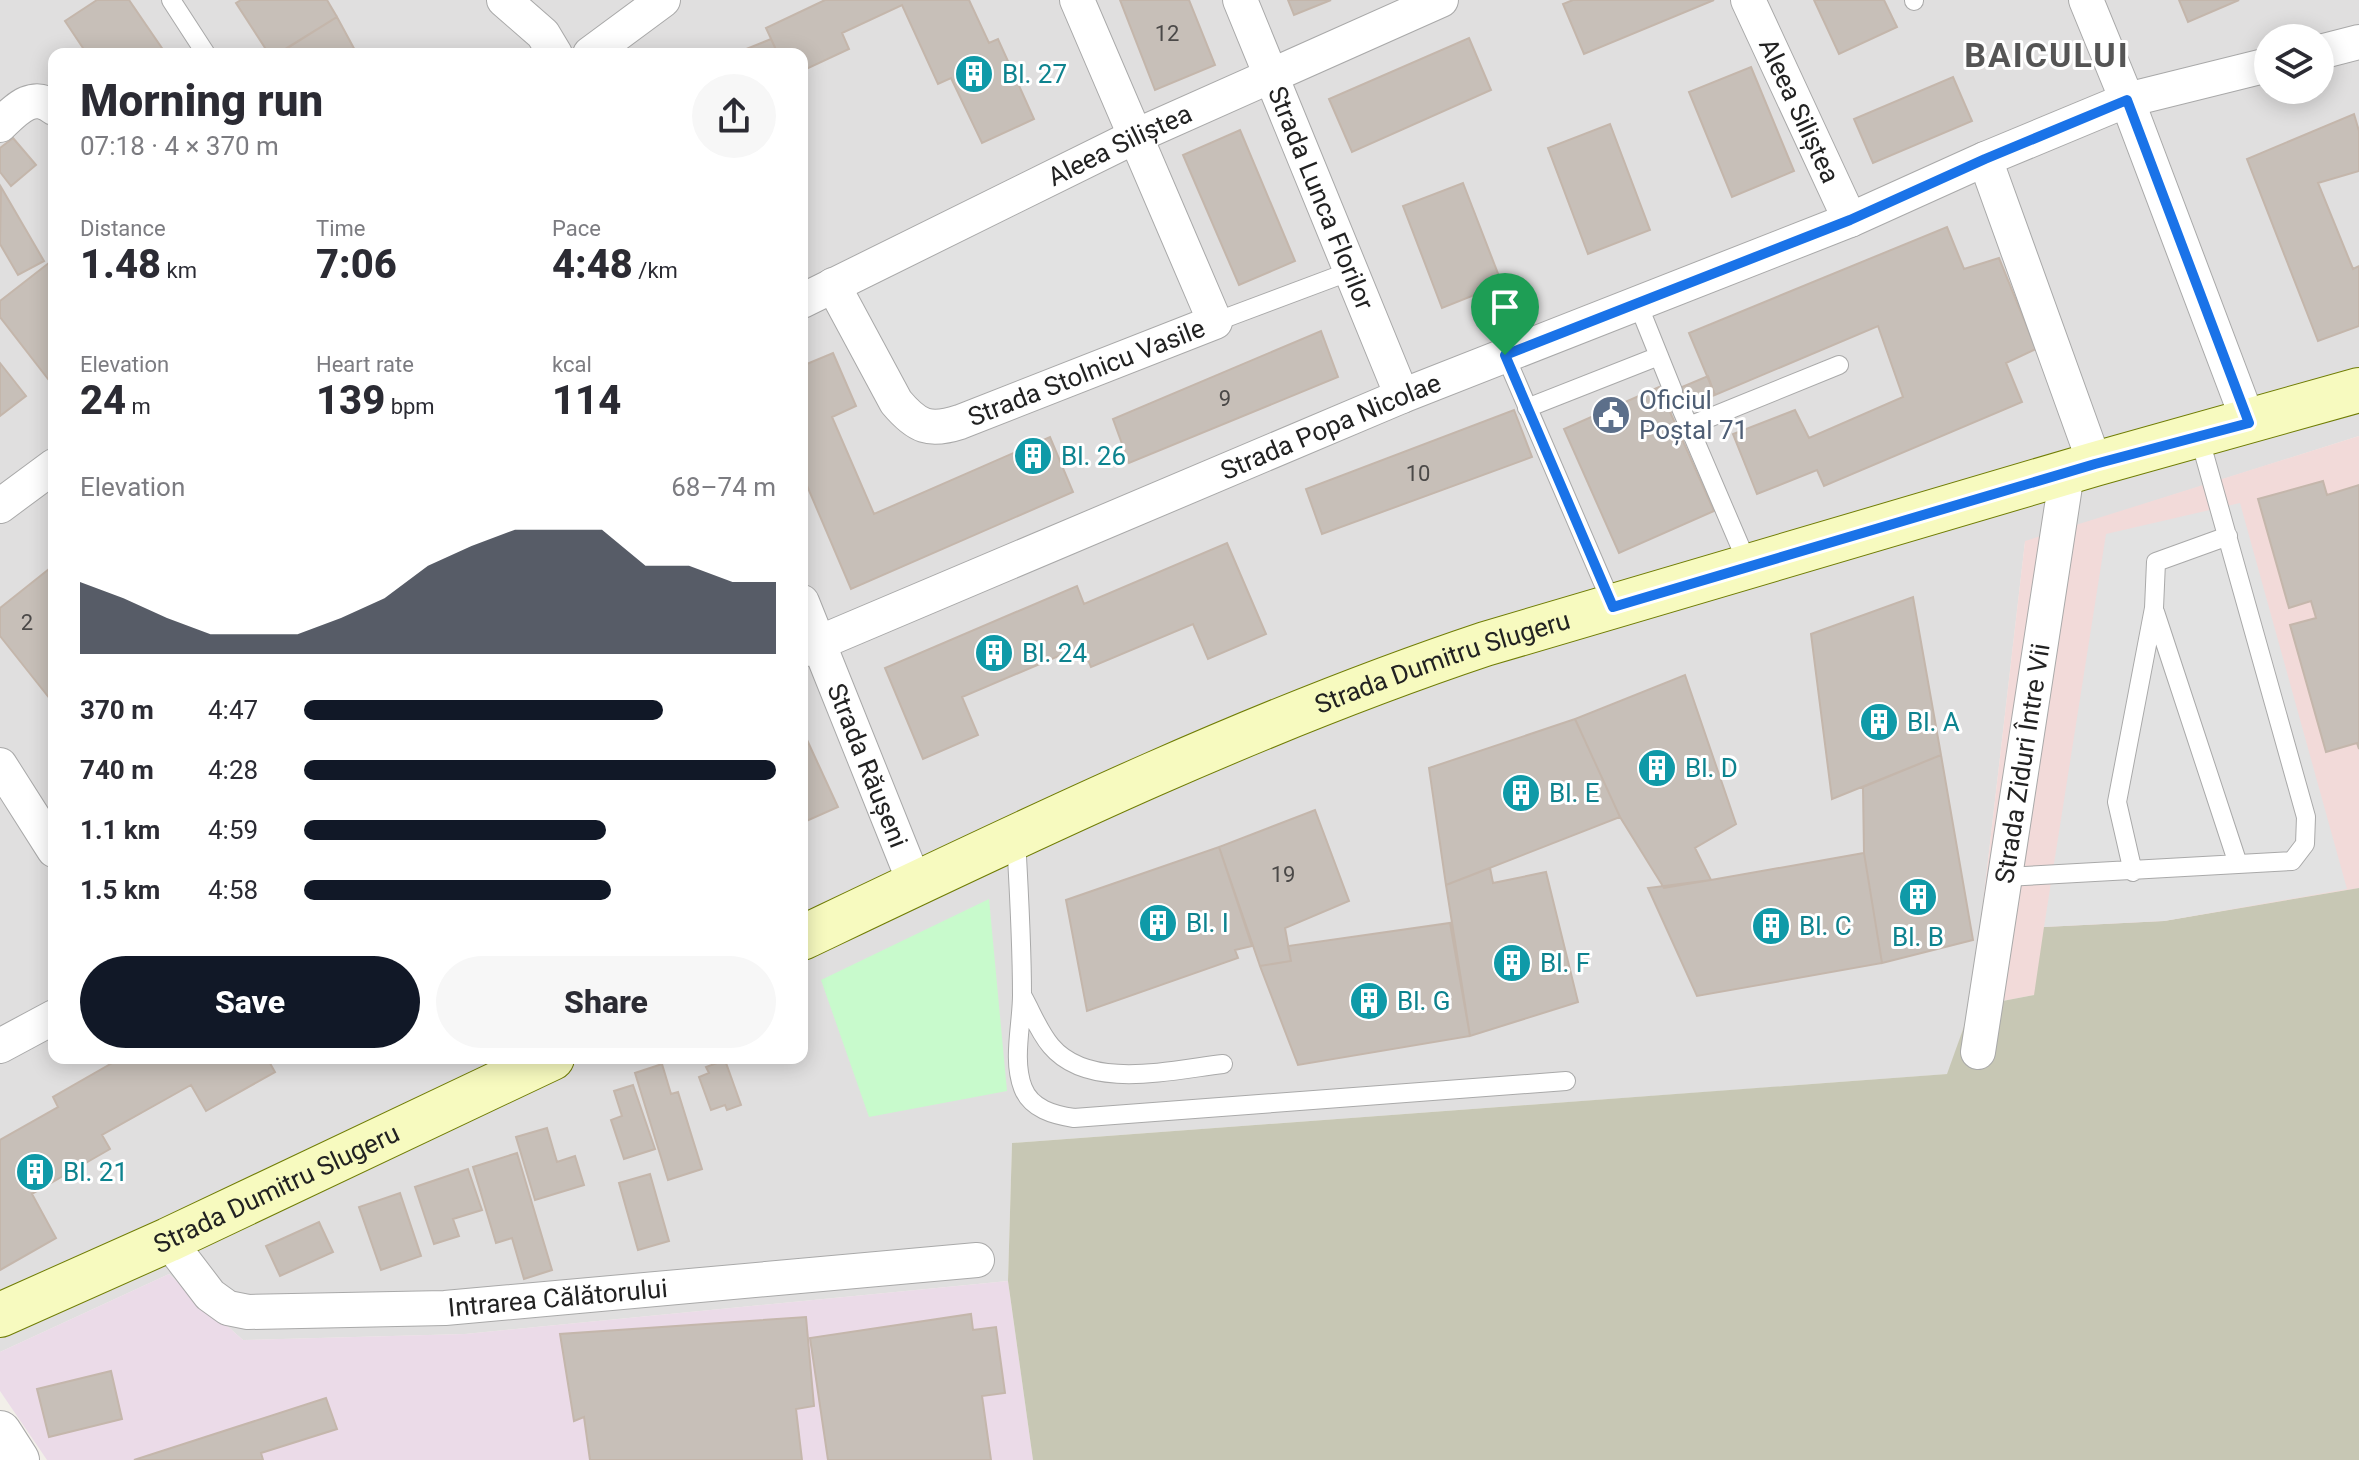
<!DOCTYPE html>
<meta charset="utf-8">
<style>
:root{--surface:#fff;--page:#f7f7f7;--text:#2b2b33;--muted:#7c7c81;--accent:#111827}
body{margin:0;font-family:Roboto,sans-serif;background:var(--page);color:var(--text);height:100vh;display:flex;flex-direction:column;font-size:30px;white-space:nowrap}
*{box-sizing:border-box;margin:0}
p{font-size:26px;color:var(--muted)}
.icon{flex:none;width:44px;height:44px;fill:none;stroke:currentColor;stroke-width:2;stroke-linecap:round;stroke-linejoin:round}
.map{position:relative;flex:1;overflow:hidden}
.drawer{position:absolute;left:48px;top:48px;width:760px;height:1016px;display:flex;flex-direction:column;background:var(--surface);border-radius:16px;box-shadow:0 4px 20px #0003}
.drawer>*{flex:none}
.buttons{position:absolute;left:2254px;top:24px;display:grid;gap:16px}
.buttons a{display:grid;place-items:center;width:80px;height:80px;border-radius:50%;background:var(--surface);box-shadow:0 4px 20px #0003;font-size:40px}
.pin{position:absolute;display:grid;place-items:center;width:68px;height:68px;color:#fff;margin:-82px -34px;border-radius:50% 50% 50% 0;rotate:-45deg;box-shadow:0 0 8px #0007}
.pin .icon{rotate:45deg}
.round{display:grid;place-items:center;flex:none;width:84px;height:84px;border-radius:42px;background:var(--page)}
.summary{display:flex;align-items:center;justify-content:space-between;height:136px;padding:0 32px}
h1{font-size:44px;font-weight:800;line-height:60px}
.metrics{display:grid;grid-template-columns:repeat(3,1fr);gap:12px;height:136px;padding:8px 32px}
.metrics div{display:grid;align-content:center}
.metrics b{font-size:40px;font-weight:800}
.metrics small{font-size:22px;font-weight:400}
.metrics p{font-size:22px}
.chart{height:224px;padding:16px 32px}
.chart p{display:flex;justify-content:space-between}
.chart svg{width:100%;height:144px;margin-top:8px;fill:var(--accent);opacity:.7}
.button{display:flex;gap:16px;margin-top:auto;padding:16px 32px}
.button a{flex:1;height:92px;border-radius:48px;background:var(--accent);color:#fff;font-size:32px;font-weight:800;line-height:92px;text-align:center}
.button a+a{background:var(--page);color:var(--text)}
ul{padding:0 32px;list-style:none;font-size:26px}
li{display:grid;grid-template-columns:128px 96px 1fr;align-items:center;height:60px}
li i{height:20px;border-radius:10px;background:var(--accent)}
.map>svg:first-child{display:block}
</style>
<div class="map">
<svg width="2359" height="1460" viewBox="0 0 2359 1460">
<rect width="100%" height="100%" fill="#f2efe9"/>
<path fill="#e0dfdf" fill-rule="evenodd" d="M 0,0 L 2359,0 L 2359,436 L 2025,542 L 1971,1007 L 1948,1074 L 1012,1143 L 1008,1281 L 465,1334 L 243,1340 L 169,1274 L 0,1352 ZM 2268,38 L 2320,38 L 2320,90 L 2268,90 ZM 54,54 L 802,54 L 802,1058 L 54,1058 Z"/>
<path fill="#f2dad9" d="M 2359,436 L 2359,888 L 2164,921 L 2034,995 L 1971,1007 L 2025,541 Z"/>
<path fill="#ebdbe8" d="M 169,1274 L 243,1340 L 465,1334 L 1008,1281 L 1033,1460 L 47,1460 L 0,1391 L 0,1352 Z"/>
<path fill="#c7c7b4" d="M 2359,888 L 2359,1460 L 1033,1460 L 1008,1281 L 1012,1143 L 1947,1074 L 1971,1007 L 2034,995 L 2044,927 L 2164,921 Z"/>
<path fill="#c8facc" d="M 989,899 L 1007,1091 L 869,1117 L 821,980 Z"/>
<path fill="#e2e2e2" d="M 1136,136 L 1215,322 L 925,427 L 833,285 Z
M 2240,503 L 2347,889 L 2164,921 L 2044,927 L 2106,534 Z"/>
<path fill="#c7bfb8" stroke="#c4b6ab" stroke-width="2" d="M 97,0 L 129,0 L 166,54 L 87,54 L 65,21 Z
M 241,0 L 327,0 L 337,17 L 278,54 L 269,54 L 236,3 Z
M 825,0 L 969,0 L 989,43 L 998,39 L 1034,119 L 982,143 L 951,78 L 938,84 L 902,5 L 842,33 L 849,49 L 802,71 L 802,54 L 778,54 L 766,28 Z
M 1120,0 L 1189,0 L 1215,65 L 1155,90 Z
M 1288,0 L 1331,0 L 1294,15 Z
M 1573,0 L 1714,0 L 1584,54 L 1563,4 Z
M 1814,0 L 1884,0 L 1897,27 L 1839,54 Z
M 2179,0 L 2239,0 L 2188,22 Z
M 337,17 L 357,54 L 283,54 L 282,51 Z
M 1469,38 L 1491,90 L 1352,152 L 1329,99 Z
M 771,39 L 778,54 L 734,54 Z
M 1751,67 L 1794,171 L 1732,197 L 1689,92 Z
M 1953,77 L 1972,121 L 1873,163 L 1854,119 Z
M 2354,114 L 2359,131 L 2359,171 L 2318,183 L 2353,269 L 2359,266 L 2359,326 L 2318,341 L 2247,159 Z
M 1610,124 L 1650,230 L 1588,254 L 1548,148 Z
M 1240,130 L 1295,261 L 1239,285 L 1183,155 Z
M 13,138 L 36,165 L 11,186 L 0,172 L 0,148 Z
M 1463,183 L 1502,284 L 1442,308 L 1403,206 Z
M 1,187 L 44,261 L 18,275 L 0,244 Z
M 1947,227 L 1964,269 L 1999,258 L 2036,349 L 2006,363 L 2022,402 L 1824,486 L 1817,470 L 1757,494 L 1733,434 L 1795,410 L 1809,438 L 1903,397 L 1878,326 L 1715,395 L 1689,333 Z
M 54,259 L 54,375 L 48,379 L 0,317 L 0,301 Z
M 1321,331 L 1338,377 L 1129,463 L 1113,419 Z
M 833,353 L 856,406 L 832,417 L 874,514 L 1050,437 L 1073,492 L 851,589 L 802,474 L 802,366 Z
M 0,363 L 26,396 L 0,416 Z
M 1708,376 L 1715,395 L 1671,412 L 1663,395 Z
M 1659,387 L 1714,511 L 1619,553 L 1564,429 Z
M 1514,410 L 1532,457 L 1322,534 L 1306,489 Z
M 2323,481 L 2327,495 L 2359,485 L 2359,749 L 2357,743 L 2326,752 L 2290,625 L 2316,618 L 2311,601 L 2289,608 L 2258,499 Z
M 1227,543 L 1266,634 L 1208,659 L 1193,624 L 1091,667 L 1082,646 L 962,697 L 978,735 L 923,759 L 885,668 L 1077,586 L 1084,604 Z
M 54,565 L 54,704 L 0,636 L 0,608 Z
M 1913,597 L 1941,755 L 1832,799 L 1811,634 Z
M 1685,675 L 1736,824 L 1695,848 L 1711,880 L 1664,888 L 1620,817 L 1575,719 Z
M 1575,719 L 1620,817 L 1446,885 L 1429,768 Z
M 802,729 L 838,807 L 802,823 Z
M 1941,755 L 1973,940 L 1882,963 L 1864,853 L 1863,787 Z
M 1315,810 L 1349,901 L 1285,928 L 1291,961 L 1260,966 L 1219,847 Z
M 1219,847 L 1252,946 L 1235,950 L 1238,958 L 1087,1011 L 1066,900 Z
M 1864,853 L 1882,963 L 1697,996 L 1648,888 L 1711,880 Z
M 1490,868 L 1493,883 L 1546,872 L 1578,1002 L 1470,1036 L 1446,885 Z
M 1450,923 L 1470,1036 L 1298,1065 L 1260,966 L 1291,961 L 1288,946 Z
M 121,1058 L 267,1058 L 275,1072 L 206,1111 L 191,1085 L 102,1135 L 110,1149 L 32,1194 L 56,1238 L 0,1270 L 0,1140 L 58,1107 L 53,1097 Z
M 725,1060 L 741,1105 L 727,1110 L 725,1105 L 711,1110 L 699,1077 L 709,1073 L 706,1067 Z
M 662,1064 L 671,1094 L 678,1092 L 702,1169 L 668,1180 L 635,1073 Z
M 633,1085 L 655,1149 L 624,1159 L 611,1120 L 622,1116 L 614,1091 Z
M 547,1128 L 557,1162 L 575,1156 L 584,1185 L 535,1200 L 516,1137 Z
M 517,1153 L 552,1270 L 524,1279 L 512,1238 L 496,1243 L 473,1167 Z
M 468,1169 L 482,1210 L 453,1219 L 459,1236 L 434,1244 L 415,1187 Z
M 650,1174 L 669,1241 L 638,1250 L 619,1183 Z
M 400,1193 L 421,1256 L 381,1270 L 359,1207 Z
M 319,1222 L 333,1252 L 280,1276 L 266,1246 Z
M 971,1314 L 973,1330 L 996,1327 L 1005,1393 L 982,1396 L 991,1460 L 828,1460 L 810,1338 Z
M 806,1317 L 814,1406 L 796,1409 L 802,1460 L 590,1460 L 584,1417 L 574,1421 L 560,1334 Z
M 111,1371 L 122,1419 L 49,1437 L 37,1389 Z
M 326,1398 L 337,1429 L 261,1453 L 263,1460 L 134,1460 Z"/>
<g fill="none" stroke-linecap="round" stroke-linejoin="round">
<g stroke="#a9a9a9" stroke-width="20">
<path id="service" d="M 171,0 L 206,54
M 1914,0 L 1914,1
M 1638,304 L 1673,391
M 1215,322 L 1351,271
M 1505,355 L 1613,606
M 1527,408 L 1659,356
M 1681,408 L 1749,567
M 1689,426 L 1839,365
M 2155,612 L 2238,864
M 1016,839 C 1019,891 1022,943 1022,995 C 1022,1024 1012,1060 1023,1088 C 1031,1109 1054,1115 1074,1118 L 1566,1081
M 2133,872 L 2117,802 L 2154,608 L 2156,562 L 2228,536
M 2006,877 L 2292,861 L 2305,844 L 2306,817 L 2199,436
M 1023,997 C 1032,1013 1039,1032 1051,1046 C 1089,1091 1171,1070 1223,1064"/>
</g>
<g stroke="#a9a9a9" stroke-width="36">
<g id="minor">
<path d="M 504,0 L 543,34 L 555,54"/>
<path id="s1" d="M 1240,0 L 1402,396"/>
<path id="s2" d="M 1748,0 L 1850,220"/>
<path d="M 2086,0 L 2127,100 L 2249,423"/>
<path d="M 2320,52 L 2359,42"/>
<path d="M 590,54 L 663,0"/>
<path d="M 0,125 C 16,110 32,91 54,108"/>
<path d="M 1985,159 L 2095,464"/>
<path id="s3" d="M 833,285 L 896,402 C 917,427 929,432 960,422 L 1215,322 L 1077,0"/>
<path id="s4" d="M 802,301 L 1136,136 L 1441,0"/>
<path d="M 0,506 L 54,466"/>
<path id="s5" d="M 802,602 L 915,884"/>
<path id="s6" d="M 802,650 L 1402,396 L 1850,220 L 1985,159 L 2127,100 L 2268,65"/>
<path d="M 0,765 L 54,850"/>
<path d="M 0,1046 L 54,1017"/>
<path id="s7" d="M 1978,1052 L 2067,473"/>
<path id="s8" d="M 168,1240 L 210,1295 L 228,1308 L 248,1312 L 445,1308 L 977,1260"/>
</g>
</g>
<g stroke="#a9a9a9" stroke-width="44">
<path id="tertiary" d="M 0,1432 L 18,1460"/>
</g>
<g stroke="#707d05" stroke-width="46">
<g id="secondary">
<path id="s9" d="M 802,938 C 1026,831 1249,723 1485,644 L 2095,464 L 2359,390"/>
<path id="s10" d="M 0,1315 L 168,1240 L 552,1058"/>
</g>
</g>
<use href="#service" stroke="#fff" stroke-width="18"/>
<use href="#minor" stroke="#fff" stroke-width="34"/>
<use href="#tertiary" stroke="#fff" stroke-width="42"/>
<use href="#secondary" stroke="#f7fabf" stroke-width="44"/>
</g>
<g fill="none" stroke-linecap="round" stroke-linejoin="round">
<g stroke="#fff" stroke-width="16">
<path id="route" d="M 2127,100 L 2249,423 L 2095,464 L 1613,607 L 1505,355 L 1850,220 L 1985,159 Z"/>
</g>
<use href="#route" stroke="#1a73e8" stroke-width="10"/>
</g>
<defs>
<g id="building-disc" transform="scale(2)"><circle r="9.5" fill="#0f9aa8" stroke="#fff"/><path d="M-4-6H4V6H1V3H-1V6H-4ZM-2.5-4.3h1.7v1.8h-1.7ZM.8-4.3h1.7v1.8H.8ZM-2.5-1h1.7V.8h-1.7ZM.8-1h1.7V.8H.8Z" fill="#fff"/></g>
<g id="civic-disc" transform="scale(2)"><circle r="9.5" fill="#5c6f8a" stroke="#fff"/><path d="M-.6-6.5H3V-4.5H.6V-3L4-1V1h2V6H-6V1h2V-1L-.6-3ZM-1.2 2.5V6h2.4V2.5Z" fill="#fff"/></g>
</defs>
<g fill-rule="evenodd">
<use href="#building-disc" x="974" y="74"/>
<use href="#civic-disc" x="1611" y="415"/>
<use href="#building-disc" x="1033" y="456"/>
<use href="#building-disc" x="994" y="653"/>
<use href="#building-disc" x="1879" y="722"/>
<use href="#building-disc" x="1657" y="768"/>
<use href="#building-disc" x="1521" y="793"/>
<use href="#building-disc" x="1918" y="897"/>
<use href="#building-disc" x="1158" y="923"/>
<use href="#building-disc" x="1771" y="926"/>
<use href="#building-disc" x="1512" y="963"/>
<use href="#building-disc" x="1369" y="1001"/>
<use href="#building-disc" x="35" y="1172"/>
</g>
<g text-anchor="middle" stroke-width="6" stroke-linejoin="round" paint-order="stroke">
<g font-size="22" fill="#4b4948">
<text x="1167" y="41">12</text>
<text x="1225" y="406">9</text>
<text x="1418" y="481">10</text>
<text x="27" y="630">2</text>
<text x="1283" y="882">19</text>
</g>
<g font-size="26" fill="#0d838f" stroke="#fff" text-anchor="start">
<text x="1002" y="83">Bl. 27</text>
<text x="1061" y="465">Bl. 26</text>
<text x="1022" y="662">Bl. 24</text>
<text x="1907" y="731">Bl. A</text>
<text x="1685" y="777">Bl. D</text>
<text x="1549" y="802">Bl. E</text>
<text x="1186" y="932">Bl. I</text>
<text x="1799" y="935">Bl. C</text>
<text x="1918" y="946" text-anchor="middle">Bl. B</text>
<text x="1540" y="972">Bl. F</text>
<text x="1397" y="1010">Bl. G</text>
<text x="63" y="1181">Bl. 21</text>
</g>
<g font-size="26" fill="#222" stroke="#fff">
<text dy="9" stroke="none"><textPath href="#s2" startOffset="122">Aleea Siliștea</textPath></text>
<text dy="9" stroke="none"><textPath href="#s4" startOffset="354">Aleea Siliștea</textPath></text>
<text dy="9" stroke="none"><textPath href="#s1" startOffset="214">Strada Lunca Florilor</textPath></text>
<text dy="9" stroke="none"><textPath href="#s3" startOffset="342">Strada Stolnicu Vasile</textPath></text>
<text dy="9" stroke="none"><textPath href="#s6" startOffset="574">Strada Popa Nicolae</textPath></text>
<text dy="9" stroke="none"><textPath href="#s9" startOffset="698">Strada Dumitru Slugeru</textPath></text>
<text dy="9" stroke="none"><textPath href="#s7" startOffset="292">Strada Ziduri Între Vii</textPath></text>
<text dy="9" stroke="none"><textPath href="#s5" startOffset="176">Strada Răușeni</textPath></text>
<text dy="9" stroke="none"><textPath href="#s10" startOffset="304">Strada Dumitru Slugeru</textPath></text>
<text dy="9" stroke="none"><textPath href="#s8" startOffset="422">Intrarea Călătorului</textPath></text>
</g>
<g font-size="26" fill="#4e5e75" stroke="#fff" text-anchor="start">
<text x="1639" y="409">Oficiul<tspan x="1639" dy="30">Poștal 71</tspan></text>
</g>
<g font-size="34" font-weight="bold" letter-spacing="2" fill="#555" stroke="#fff">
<text x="2047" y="67">BAICULUI</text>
</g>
</g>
</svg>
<div class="buttons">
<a><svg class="icon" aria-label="layers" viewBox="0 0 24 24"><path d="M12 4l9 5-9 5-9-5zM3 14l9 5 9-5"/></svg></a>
</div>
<div class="pin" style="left:1505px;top:355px;background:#1e9e55"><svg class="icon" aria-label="arrive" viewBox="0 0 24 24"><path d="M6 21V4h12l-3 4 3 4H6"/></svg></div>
<section class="drawer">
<div class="summary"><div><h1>Morning run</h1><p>07:18 · 4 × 370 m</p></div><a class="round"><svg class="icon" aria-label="share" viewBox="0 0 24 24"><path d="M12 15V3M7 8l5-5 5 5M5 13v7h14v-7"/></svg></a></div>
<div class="metrics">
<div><p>Distance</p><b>1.48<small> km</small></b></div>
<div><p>Time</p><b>7:06</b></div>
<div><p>Pace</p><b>4:48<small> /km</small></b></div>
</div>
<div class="metrics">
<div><p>Elevation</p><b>24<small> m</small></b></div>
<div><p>Heart rate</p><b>139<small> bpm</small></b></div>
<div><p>kcal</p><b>114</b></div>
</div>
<div class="chart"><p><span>Elevation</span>68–74 m</p>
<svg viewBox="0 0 160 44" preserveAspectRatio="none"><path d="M0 44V22L10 27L20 33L30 38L40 38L50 38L60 33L70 27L80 17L90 11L100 6L110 6L120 6L130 17L140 17L150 22L160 22V44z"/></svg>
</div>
<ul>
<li><b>370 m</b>4:47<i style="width:76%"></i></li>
<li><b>740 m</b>4:28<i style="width:100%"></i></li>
<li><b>1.1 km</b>4:59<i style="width:64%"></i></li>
<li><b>1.5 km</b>4:58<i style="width:65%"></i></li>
</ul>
<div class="button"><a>Save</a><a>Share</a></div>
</section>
</div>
